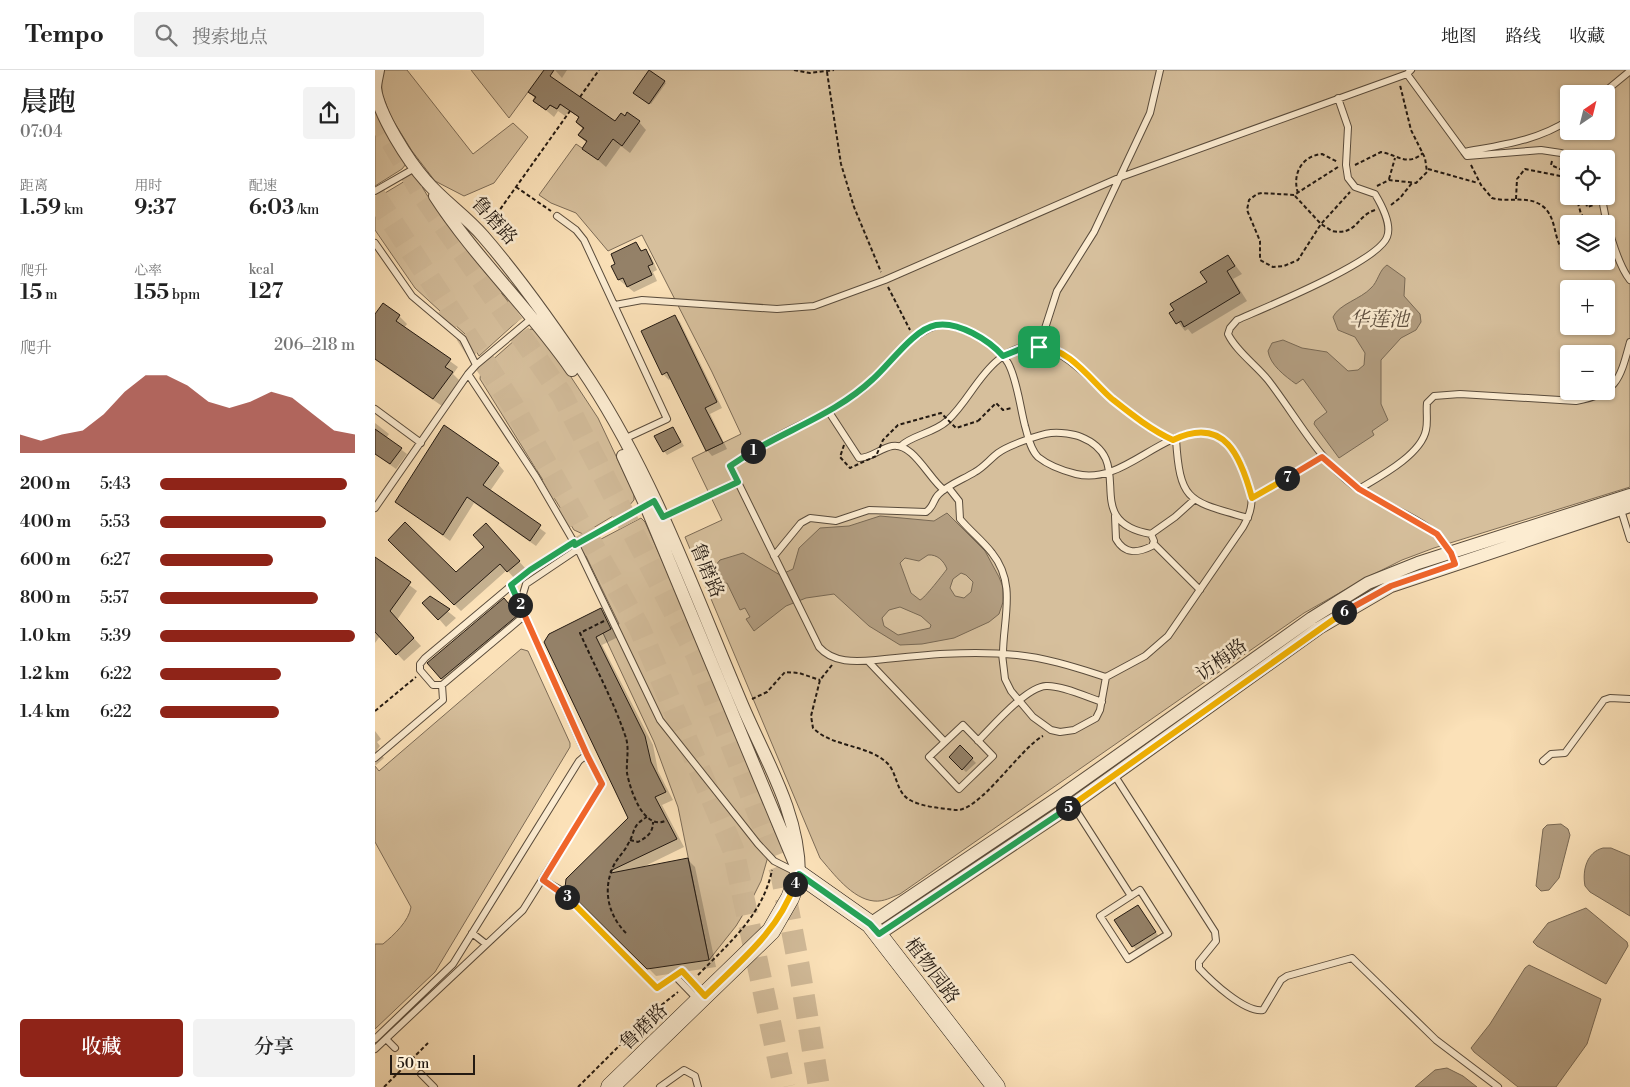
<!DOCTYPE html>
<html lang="zh">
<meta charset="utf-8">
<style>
:root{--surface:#fff;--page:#f2f2f2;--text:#222;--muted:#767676;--line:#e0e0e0;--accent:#8f2418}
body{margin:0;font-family:"Libre Bodoni","Noto Serif SC",serif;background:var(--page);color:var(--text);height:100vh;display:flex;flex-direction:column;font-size:19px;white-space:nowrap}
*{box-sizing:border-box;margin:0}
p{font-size:16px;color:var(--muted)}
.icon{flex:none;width:28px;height:28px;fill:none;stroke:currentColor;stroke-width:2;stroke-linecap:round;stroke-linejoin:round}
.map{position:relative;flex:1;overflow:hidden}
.details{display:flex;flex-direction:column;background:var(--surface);width:375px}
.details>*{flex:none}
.needle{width:32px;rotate:35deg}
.fabs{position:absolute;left:1185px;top:15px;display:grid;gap:10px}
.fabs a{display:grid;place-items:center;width:55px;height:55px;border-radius:5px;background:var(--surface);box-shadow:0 1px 4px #0004;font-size:25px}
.scale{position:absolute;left:15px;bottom:12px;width:85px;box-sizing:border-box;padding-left:5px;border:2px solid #241a12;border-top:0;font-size:14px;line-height:18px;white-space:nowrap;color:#241a12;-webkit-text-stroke:4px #fcecd1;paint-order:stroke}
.pin{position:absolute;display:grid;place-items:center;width:42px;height:42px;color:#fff;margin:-21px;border-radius:10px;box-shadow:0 2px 8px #0006}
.km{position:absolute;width:25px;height:25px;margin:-12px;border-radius:50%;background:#222;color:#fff;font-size:14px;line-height:25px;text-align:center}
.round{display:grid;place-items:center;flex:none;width:52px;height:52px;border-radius:5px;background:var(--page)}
.overview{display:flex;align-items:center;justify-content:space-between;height:85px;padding:0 20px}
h1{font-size:28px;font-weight:600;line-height:38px}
.metrics{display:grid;grid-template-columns:repeat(3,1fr);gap:8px;height:85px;padding:5px 20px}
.metrics div{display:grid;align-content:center}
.metrics b{font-size:21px;font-weight:600}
.metrics small{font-size:14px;font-weight:400}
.metrics p{font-size:14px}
.chart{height:140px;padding:10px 20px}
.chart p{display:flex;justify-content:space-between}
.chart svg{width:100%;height:90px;margin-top:5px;fill:var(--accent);opacity:.7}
.action{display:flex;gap:10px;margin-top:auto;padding:10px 20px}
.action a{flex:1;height:58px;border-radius:5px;background:var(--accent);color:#fff;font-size:20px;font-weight:600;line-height:58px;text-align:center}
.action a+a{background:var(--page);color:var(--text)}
ul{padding:0 20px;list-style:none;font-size:16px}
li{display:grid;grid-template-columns:80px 60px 1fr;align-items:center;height:38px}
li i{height:12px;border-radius:6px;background:var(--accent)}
header{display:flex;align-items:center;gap:30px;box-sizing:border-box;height:70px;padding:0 25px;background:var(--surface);border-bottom:1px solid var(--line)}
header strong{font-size:24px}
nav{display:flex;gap:28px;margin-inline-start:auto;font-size:18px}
.search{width:350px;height:45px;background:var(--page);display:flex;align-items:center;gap:12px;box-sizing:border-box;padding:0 18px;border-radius:5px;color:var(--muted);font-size:19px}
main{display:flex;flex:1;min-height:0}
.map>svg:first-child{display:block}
</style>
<header>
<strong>Tempo</strong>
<div class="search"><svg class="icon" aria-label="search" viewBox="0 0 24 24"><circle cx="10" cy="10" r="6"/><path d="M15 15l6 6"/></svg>搜索地点</div>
<nav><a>地图</a><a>路线</a><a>收藏</a></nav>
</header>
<main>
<section class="details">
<div class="overview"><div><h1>晨跑</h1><p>07:04</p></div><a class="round"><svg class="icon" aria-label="share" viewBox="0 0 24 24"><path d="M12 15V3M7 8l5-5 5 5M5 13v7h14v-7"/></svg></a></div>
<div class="metrics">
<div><p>距离</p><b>1.59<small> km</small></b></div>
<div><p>用时</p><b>9:37</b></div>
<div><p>配速</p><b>6:03<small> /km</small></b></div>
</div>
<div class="metrics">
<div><p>爬升</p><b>15<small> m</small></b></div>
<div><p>心率</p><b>155<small> bpm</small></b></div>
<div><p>kcal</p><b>127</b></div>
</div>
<div class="chart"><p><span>爬升</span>206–218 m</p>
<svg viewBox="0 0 160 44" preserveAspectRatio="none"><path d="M0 44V35L10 38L20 35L30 33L40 25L50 14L60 6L70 6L80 11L90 19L100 22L110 19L120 14L130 17L140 25L150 33L160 35V44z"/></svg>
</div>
<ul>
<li><b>200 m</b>5:43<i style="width:96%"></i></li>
<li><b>400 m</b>5:53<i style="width:85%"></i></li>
<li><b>600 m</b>6:27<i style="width:58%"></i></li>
<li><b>800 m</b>5:57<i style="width:81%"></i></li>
<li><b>1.0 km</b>5:39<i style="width:100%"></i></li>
<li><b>1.2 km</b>6:22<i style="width:62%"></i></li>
<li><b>1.4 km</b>6:22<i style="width:61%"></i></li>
</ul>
<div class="action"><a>收藏</a><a>分享</a></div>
</section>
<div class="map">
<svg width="1255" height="1017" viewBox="0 0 1255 1017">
<rect width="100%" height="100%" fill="#fbe1b8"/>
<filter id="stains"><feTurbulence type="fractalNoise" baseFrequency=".004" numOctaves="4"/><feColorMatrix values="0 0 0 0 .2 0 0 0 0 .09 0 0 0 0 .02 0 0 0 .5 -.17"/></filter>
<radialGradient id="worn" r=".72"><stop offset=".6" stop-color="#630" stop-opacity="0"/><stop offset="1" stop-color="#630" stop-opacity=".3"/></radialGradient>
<path fill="#d6bf9c" stroke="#7d6c57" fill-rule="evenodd" d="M 6,0 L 32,0 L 98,84 L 138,53 L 153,67 L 119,113 L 89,126 L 60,111 L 37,81 L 16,47 L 7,24 Z
M 96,0 L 1255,0 L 1255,417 L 1059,478 L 1027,490 L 989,509 L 929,543 L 525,824 C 517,827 509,832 499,831 C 477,829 458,803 445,788 L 310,467 L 347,450 L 317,388 L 366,364 L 337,302 L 267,165 L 233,181 L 201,143 L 176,133 L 164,125 L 201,74 L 207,78 L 212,72 L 203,65 L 208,58 L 201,52 L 204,47 L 186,34 L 182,39 L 175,35 L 171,40 L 158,31 L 160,27 L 153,22 L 134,48 ZM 1194,24 L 1231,24 L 1231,61 L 1194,61 ZM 1194,89 L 1231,89 L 1231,126 L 1194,126 ZM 1194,154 L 1231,154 L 1231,191 L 1194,191 ZM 1194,219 L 1231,219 L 1231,256 L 1194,256 ZM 1194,284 L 1231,284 L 1231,321 L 1194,321 Z
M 0,28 L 31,94 L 27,99 L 0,116 Z
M 40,105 L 61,140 L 146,248 L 104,286 L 91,265 L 40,218 L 0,160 L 0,129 Z
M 156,259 L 160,260 L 194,304 L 223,348 L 259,424 L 259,430 L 253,437 L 208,464 L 199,460 L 105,309 L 106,300 L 149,262 Z
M 266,448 L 270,452 L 319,562 L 400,762 L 386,811 L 375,833 L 361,856 L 334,890 L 303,737 L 279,672 L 228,563 L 244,554 L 209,482 L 211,477 Z
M 146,579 L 153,581 L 195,673 L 195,677 L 60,902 L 0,959 L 0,874 L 8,874 C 19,865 34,851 36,837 L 0,772 L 0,696 L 4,701 Z"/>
<path fill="#b29d80" stroke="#796954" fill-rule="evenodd" d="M 1012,195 L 1030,208 L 1029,226 L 1045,244 L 1046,252 L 1041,260 L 1026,268 L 1006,290 L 1006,334 L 1013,350 L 997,361 L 999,365 L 964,388 L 939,354 L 940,351 L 952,342 L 928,309 L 921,314 C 910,306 895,295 893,281 L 897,273 L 908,270 L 927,278 L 952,282 L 973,301 L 983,300 L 989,295 L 990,283 L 980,267 L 963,260 L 958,247 C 964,234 986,229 996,218 C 1003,212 1004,200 1012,195 Z
M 572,443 L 610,481 L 624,507 L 628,517 L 628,532 L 624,544 L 614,552 L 579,568 L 547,574 L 525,575 L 494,556 L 459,524 L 431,528 L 411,536 L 379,561 L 371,549 L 375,547 L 370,538 L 365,540 L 352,513 L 347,515 L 340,496 L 345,490 L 368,483 L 405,505 L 418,499 L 424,478 L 445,458 L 474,456 L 505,446 L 559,451 ZM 553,485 C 562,484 569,491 572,499 C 569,503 549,529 545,530 L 536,523 L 525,493 L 530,488 L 544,491 ZM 586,503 L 591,505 L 598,512 L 596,522 L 589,528 L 580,526 L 575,518 L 578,509 ZM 525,537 L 546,546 L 556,555 L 555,558 L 523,565 L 509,556 L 507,548 L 514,540 Z
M 1186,754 L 1193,759 L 1195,765 L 1184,808 L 1174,820 L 1166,821 L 1161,816 L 1168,759 L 1172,755 Z
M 1228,778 L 1236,778 L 1255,786 L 1255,846 L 1215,822 L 1210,816 C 1207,800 1212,782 1228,778 Z
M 1211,838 L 1252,872 L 1253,876 L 1231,914 L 1162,876 L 1158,872 L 1173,853 Z
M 1154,895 L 1226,929 L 1212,974 L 1181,1017 L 1143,1017 L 1099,982 L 1096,978 L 1115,954 L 1150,898 Z
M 1072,998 L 1088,1006 L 1102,1017 L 1040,1017 L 1060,1000 Z"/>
<path fill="#0003" d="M 180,0 L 192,0 L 187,8 Z
M 274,1 L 291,13 L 276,34 L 261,24 Z
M 155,22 L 240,53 L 264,52 L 271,60 L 255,83 L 246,76 L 231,97 L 209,78 L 213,73 L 205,65 L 209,59 L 202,52 L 205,48 L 194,41 L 190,46 L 183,41 L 179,47 L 160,31 L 161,29 Z
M 261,173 L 268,182 L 270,181 L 276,186 L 282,200 L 278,202 L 282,211 L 259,222 L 244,210 L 242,194 Z
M 853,186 L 867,204 L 858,209 L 872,231 L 817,264 L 813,259 L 810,261 L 796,243 L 833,213 Z
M 0,246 L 24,246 L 32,254 L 29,258 L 83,297 L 78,304 L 84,310 L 67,336 L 0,290 Z
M 300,247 L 305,252 L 347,338 L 335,344 L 352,379 L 337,386 L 332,380 L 296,308 L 294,310 L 288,304 Z
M 0,353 L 14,364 L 11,368 L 32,384 L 21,399 L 0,384 Z
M 298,358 L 309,376 L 292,385 L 289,381 Z
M 123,394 L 129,401 L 115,421 L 171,463 L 161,476 L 99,433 L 75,471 L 22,432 Z
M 118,462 L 150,498 L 139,508 L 132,500 L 86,541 L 14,470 L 81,504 L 111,477 Z
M 0,489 L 42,521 L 22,550 L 46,576 L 29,591 L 5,566 L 0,573 Z
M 55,527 L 81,548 L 71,557 L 64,549 Z
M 129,530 L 143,547 L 68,610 L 54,593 Z
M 226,540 L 233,547 L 243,567 L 227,575 L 278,675 L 283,701 L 298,730 L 287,735 L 309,777 L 266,798 L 312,789 L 320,797 L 341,897 L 281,906 L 191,815 L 255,748 L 171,572 Z
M 0,661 L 6,669 L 2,672 L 5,676 L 2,680 L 9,688 L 0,696 Z
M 585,677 L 601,693 L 591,702 L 575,687 Z
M 763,836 L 785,868 L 763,882 L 758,876 Z"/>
<path fill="#948168" stroke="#241a12" d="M 169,0 L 179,0 L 175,6 L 240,51 L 246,43 L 250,46 L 252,42 L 265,51 L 247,76 L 238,69 L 223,90 L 207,79 L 212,71 L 203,65 L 209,58 L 201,52 L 204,47 L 185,34 L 182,39 L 175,35 L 171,40 L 158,31 L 161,27 L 153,22 Z
M 274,0 L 290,11 L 274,34 L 258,23 Z
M 261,172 L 266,181 L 271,179 L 278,194 L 273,196 L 277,205 L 252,217 L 248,208 L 243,210 L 236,196 L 240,194 L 236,184 Z
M 853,185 L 860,196 L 852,201 L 865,223 L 809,257 L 806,251 L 801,254 L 794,243 L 799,240 L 795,234 L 832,212 L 825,202 Z
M 8,233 L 25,245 L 21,251 L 76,289 L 70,297 L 78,302 L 58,329 L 0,289 L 0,244 Z
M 300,245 L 342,332 L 330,338 L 348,373 L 331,381 L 292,302 L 287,305 L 266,261 Z
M 69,355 L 124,393 L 108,415 L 166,455 L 155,471 L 92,427 L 68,465 L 20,432 Z
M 298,357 L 306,372 L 288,382 L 279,366 Z
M 0,359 L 27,378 L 15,394 L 0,384 Z
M 30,452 L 81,502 L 109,477 L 98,465 L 111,453 L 145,491 L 132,502 L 125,494 L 79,535 L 13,470 Z
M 0,487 L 36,512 L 15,541 L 39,568 L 21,585 L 0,562 Z
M 55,526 L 75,539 L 63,550 L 47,533 Z
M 129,528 L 143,545 L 66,609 L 52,593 Z
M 226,538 L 236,559 L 221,567 L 270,666 L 276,692 L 291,722 L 280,727 L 302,769 L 235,801 L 236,803 L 313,788 L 334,890 L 272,899 L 190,818 L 191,809 L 253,748 L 169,572 L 174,564 Z
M 585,675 L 598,688 L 587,700 L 574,687 Z
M 763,835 L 781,862 L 757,877 L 739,850 Z"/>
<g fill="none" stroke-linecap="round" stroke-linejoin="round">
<path stroke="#d0b997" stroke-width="22" stroke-dasharray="22 11" stroke-linecap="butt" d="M 0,43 L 50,128 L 187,325 L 322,586 L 406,802 L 424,897 L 444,1017
M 0,126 L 137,334 L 264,557 L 358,779 L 409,1017"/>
<g stroke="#5a4c3c" stroke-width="8">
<path id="lane" d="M 1032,4 L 1089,82 C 1126,75 1162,71 1194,50
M 1227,24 L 1255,1
M 963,28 L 973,57 L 971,95 L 973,108 L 980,117 L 1000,124 C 1006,134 1017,155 1012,167 C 1003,192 889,238 862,250 L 855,258 L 853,264 C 861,281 881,295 893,310 C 921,346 942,388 979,416 C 1009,438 1060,450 1077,484
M 1089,82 L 1092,86 L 1166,80 L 1186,83 L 1200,89
M 0,121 L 40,98
M 1227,126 C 1229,147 1242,194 1255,210
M 182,146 L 201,160 L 209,170 L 292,349 L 249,369
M 0,173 L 37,226 L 88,269 L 101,295
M 240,235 L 267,230 L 402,239 L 439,236 L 510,210 L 746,107 L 1032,4 L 1036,0
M 570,254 C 593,259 621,272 633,293 C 642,309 645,337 650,356 C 653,366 655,379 663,387 C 673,395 689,401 701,404 C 745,415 780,366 821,363 C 851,360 865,386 872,410 C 874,418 878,427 876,436 C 875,444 872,450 868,457 L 793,566 L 770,586 L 731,607 C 702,598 672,588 642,585 C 595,580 548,585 501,590 C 480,592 458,593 444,577 L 355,396 C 372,385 389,373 407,364 C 435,349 463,339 488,319 C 511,299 539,256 570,254 Z
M 664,277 L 682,221 L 719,162 L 775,43 L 785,0
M 93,304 L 161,407 L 203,479 L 285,650 L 383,774 L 399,791 L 423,803
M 0,339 L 46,373
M 454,342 L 484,388 C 496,388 506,378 517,376 C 538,372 554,409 569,420
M 801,369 C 805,433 814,431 873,448
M 526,376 C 535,366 559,363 572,351 C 592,333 602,307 623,290 C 668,253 704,299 735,327 C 754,343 775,360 798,370
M 573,417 L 584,431 L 585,449 C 595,461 608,471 617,483 C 642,514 628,549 628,584
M 984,419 C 1004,407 1046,385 1051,360 C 1053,351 1051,342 1052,333 L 1059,326 L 1085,324 L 1201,331 C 1242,324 1245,309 1255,272
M 877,428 L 947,387
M 0,438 L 93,304 L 101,295 L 157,248
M 1246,440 L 1255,469
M 740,446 L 741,469 C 750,485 763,483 777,476 L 779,471 L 776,464
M 288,447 L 363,412
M 779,474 L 825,520
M 200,475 L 271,435
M 399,486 L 426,453 L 435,448 L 461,451 L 494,440 L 551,442 C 559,437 558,429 564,424 C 574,414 589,409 600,402 C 609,397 615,389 623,383 C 632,376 665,364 676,363 C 685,362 699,364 706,367 C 765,391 702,451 776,464 L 800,447 L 820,429
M 152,537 L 148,524 L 151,514 L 203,479
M 149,546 L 67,615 L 58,615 L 45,600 L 45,594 L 50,588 L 155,500 L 199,472
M 627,584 L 630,609 L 636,621 L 658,647 L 676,660 L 685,662 L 699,660 L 721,648 L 725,640 L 731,607
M 493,591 L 570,672
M 588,655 L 618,686 L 584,719 L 554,687 Z
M 603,671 C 617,657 651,617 671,616 C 686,615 712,627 727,632
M 0,688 L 68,630 L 67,615
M 1168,691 L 1176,684 L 1190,683 L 1229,630 L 1235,628 L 1255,629
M 738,703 L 840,862 L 841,871 L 824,892 L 824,898 C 836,911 870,943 888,940 L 906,910 L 912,906 L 977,888 L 1061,970 L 1123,1017
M 690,723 L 756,826
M 168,810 L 184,819 L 282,918 L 307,901 L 328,923
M 765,820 L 793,864 L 753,889 L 725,846 Z
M 97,863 L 111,874
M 300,906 L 323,930
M 0,969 L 78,894 L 204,691 L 211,685
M 11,969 L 20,978
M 0,979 L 148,840 L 227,714 L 211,685 L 136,515
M 46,1004 L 59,1017
M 285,1017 L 309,1000 L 320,1006 L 323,1017"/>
</g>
<g stroke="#5a4c3c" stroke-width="14">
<path id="street" d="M 3,0 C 2,6 0,13 0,18 C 3,44 34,92 51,111 C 68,131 91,146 108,166 C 147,211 182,261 215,311 C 279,409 319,522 365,630 C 388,686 424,741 424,804
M 60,126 C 100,188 155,239 197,300
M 248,386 L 271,436 L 421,796
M 495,854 L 690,723 L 937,548 L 993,513 L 1043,493 L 1255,425
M 504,864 L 697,735 L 944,558 L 1016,516 L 1255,436"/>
</g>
<g stroke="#241a12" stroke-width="19">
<path id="secondary" d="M 235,1017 L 396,861 L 415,828 L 424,804 L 495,854 L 621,1017"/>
</g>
<path stroke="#241a12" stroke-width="2" stroke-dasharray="4 2.5" stroke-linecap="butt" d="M 419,0 L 435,3 L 459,0
M 452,2 L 466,94 L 479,137 L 506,202
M 205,27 L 224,0
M 1177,91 L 1176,95 L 1194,103
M 980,95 L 1006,82 C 1023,85 1032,97 1048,83
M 1096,95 L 1106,115 L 1117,128 C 1133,133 1151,125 1166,135 C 1185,147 1176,178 1194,183
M 963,97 L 919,125 L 887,123 L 882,124 L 874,130 L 872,140 L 885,171 L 885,190 L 898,197 L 909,196 L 923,190 L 946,154 L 975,122
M 1053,99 L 1103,113
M 1014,109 L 1020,88
M 1002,116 L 1014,110 L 1041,113 L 1052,102 L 1050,88 L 1036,60 L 1025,15
M 141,117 L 176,141
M 923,123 C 917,105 926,86 947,84 L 963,92
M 920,126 L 946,154 L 957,161 C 982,166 981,146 1000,140
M 1201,126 L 1206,144 L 1215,154
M 1210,126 L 1212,137 L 1219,135
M 1141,129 L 1142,109 L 1150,99 L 1185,106 L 1194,111
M 1016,135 L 1025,128 L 1037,113
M 114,155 L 195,41
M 513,217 L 535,260
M 603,351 L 621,333 L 628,340 L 637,338
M 229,551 L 205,563 C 220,597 238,630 250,665 C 255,678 251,690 252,703 C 255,719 268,760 290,751
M 457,595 L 445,610 L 436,646 L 438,658 C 457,677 490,674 511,692 C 523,702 520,722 535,730 C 547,737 566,738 580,740 C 604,743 645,678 668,666
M 377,629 L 392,622 L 410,602 L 424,603 L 445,610
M 0,641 L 41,607
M 255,770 L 263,772 C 272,767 278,763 278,752
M 251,863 C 232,844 227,817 240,793 C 244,786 250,781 253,774 C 261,761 256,756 272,747
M 323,905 C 354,873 388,845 397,800
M 9,1017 L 53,973
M 203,1017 L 279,941 L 303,922"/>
<use href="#lane" stroke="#fcecd1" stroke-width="6"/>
<use href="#street" stroke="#fcecd1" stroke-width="12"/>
<use href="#secondary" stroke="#fcecd1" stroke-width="18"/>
<path stroke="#241a12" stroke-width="2" stroke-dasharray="4 2.5" stroke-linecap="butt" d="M 469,375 L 465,387 L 475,398 L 501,386 L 508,370 L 523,355 L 566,343 L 581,358 L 603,351"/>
</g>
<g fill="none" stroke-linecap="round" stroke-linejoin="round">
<g stroke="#fff" stroke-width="10">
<path id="split-1" d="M 378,381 C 419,357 463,342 498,309 C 515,294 539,259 561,255 C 583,251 614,270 628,286 L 648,278 L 664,277"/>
</g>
<g stroke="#fff" stroke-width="10">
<path id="split-2" d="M 145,535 L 136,515 L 155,500 L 199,472 L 200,475 L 279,431 L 288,447 L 363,412 L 355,396 L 378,381"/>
</g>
<g stroke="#fff" stroke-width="10">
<path id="split-3" d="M 145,535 L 212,685 L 227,714 L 168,810 L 192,827"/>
</g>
<g stroke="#fff" stroke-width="10">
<path id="split-4" d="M 192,827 L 282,918 L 307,901 L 330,926 C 366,890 402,863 420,814"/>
</g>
<g stroke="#fff" stroke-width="10">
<path id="split-5" d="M 420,814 L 424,804 L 495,854 L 504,864 L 693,738"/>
</g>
<g stroke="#fff" stroke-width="10">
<path id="split-6" d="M 693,738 L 969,542"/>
</g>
<g stroke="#fff" stroke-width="10">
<path id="split-7" d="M 912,408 L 947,387 L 984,419 L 1062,464 L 1076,483 L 1080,494 L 1016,516 L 969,542"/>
</g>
<g stroke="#fff" stroke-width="10">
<path id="split-8" d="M 664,277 C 694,277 717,312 737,329 C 756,344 776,360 798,370 C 850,345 866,387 877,428 L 912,408"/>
</g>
<use href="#split-1" stroke="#22a559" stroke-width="6"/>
<use href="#split-2" stroke="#22a559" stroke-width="6"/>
<use href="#split-3" stroke="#f0652b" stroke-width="6"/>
<use href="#split-4" stroke="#f5b400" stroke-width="6"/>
<use href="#split-5" stroke="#22a559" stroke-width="6"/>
<use href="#split-6" stroke="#f5b400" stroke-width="6"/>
<use href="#split-7" stroke="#f0652b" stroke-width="6"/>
<use href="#split-8" stroke="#f5b400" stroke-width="6"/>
</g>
<g text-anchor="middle" stroke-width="5" stroke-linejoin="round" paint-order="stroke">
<g font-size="19" fill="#241a12" stroke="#fcecd1">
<text transform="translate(120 150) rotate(48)" y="7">鲁磨路</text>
<text transform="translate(333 500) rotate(67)" y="7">鲁磨路</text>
<text transform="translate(846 589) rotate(-36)" y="7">访梅路</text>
<text transform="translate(558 900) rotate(53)" y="7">植物园路</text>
<text transform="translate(268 956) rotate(-44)" y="7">鲁磨路</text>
</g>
<g font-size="20" font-style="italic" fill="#5d4e3e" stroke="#fcecd1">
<text x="1004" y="256">华莲池</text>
</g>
</g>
<rect width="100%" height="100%" filter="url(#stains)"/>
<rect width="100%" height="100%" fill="url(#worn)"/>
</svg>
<div class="fabs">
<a><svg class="needle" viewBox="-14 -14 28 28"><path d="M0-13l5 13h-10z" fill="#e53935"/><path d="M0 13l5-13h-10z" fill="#767676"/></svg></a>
<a><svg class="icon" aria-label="locate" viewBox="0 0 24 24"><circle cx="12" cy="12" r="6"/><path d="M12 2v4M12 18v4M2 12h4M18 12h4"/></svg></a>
<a><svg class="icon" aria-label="layers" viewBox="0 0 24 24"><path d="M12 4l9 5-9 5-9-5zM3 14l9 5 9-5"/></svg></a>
<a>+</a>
<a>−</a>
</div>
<div class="scale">50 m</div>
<div class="pin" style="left:664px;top:277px;background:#1e9e55"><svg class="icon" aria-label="arrive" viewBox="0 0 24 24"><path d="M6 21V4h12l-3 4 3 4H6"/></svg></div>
<b class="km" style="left:378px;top:381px">1</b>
<b class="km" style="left:145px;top:535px">2</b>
<b class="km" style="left:192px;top:827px">3</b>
<b class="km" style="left:420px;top:814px">4</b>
<b class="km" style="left:693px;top:738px">5</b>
<b class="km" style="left:969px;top:542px">6</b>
<b class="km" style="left:912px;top:408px">7</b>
</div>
</main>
